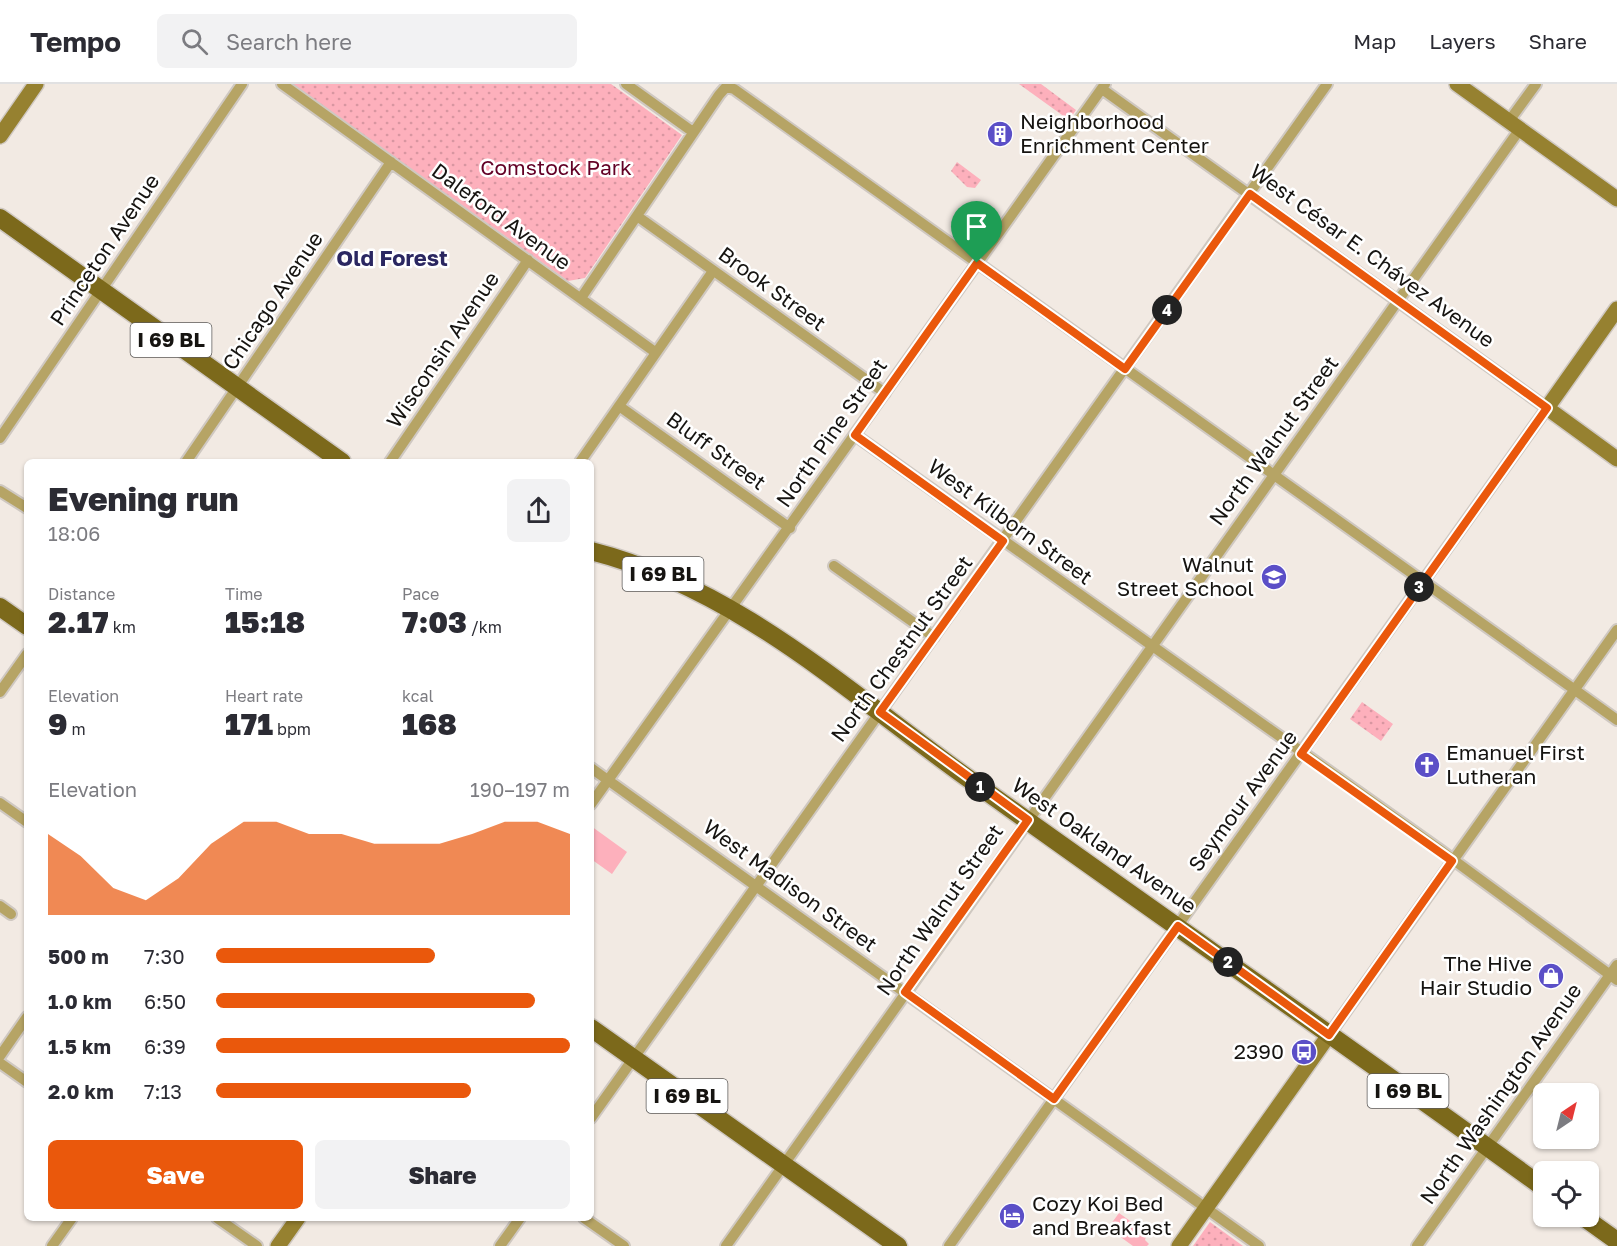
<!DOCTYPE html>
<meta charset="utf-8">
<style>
:root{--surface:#fff;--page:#f2f2f3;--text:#2b2b33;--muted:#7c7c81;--line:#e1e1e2;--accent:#ea580c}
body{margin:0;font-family:"Golos Text",sans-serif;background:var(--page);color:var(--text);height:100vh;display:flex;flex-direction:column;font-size:22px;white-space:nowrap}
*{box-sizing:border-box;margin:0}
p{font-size:20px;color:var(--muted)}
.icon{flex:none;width:33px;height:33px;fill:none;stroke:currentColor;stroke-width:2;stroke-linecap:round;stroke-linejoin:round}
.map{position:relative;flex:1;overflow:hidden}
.side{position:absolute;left:24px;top:375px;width:570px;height:762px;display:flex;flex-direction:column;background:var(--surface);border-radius:9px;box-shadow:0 2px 4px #0004}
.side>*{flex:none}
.needle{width:39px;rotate:35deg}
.tools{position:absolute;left:1533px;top:999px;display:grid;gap:12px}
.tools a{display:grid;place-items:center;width:66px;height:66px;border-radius:9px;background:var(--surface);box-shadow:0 2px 4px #0004;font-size:30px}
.pin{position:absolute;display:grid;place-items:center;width:51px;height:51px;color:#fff;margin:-62px -26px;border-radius:50% 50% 50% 0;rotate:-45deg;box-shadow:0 0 6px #0007}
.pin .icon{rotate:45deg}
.km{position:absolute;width:30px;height:30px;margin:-15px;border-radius:50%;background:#222;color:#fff;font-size:16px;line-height:30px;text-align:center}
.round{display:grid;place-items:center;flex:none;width:63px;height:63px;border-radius:9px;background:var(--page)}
.head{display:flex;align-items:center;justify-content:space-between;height:102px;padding:0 24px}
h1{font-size:33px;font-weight:800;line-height:45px}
.stats{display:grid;grid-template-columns:repeat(3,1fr);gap:9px;height:102px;padding:6px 24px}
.stats div{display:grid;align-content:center}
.stats b{font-size:30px;font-weight:800}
.stats small{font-size:16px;font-weight:400}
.stats p{font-size:16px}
.chart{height:168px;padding:12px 24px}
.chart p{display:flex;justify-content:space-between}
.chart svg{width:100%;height:108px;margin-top:6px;fill:var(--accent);opacity:.7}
.action{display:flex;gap:12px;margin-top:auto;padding:12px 24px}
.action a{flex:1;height:69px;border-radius:9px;background:var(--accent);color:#fff;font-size:24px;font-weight:800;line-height:69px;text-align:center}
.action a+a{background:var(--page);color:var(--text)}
ul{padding:0 24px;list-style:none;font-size:20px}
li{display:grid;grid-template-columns:96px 72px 1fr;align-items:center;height:45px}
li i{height:15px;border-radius:8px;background:var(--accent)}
header{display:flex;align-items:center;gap:36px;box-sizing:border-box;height:84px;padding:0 30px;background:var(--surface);border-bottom:2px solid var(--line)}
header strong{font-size:28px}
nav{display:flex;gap:33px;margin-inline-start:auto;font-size:21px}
.search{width:420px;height:54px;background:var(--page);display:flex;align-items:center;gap:15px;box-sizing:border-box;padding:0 21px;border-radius:9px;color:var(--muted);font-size:22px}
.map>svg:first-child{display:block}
</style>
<header>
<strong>Tempo</strong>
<div class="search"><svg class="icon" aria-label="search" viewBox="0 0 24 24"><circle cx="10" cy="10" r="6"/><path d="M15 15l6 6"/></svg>Search here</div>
<nav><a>Map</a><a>Layers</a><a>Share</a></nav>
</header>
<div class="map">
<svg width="1617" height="1162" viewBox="0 0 1617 1162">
<defs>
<pattern id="park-dots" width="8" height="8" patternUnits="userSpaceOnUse" patternTransform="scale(1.5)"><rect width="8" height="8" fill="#fdb0bc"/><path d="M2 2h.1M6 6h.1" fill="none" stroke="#d896a1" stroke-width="1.8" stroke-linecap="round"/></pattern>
</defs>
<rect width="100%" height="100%" fill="#f2eae3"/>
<path fill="#fdb0bc" d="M 591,742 L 627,768 L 612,790 L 591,775 Z
M 1119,1129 L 1147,1149 L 1145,1156 L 1149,1160 L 1147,1162 L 1133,1162 L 1108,1144 Z"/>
<path fill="url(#park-dots)" d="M 292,0 L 611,0 L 682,51 L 585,194 L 568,197 Z
M 1019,0 L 1041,0 L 1076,26 L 1069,36 Z
M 957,78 L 981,96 L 975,104 L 967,103 L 951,87 Z
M 1362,618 L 1393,640 L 1381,657 L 1350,635 Z
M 1210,1138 L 1243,1162 L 1193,1162 Z"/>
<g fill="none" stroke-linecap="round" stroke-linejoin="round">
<g stroke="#cfc8c1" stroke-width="14">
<path id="street" d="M 282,0 L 655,268
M 626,0 L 693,48
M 1509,37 L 1536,0
M 637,132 L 885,309
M 581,214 L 719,11 L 726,3 L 734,5 L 1617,636
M 619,322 L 790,444
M 855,351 L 1440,766 L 1617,896
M 0,354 L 242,0
M 186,378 L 391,78
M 390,378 L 528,176
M 580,378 L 713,187
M 0,407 L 27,424
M 834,482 L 934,553
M 0,608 L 27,570
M 591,684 L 1259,1162
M 0,719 L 27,738
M 591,720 L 1105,0
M 0,822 L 11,830
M 1329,951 L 1617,546
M 0,972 L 27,933
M 0,979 L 27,998
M 591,1034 L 1327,0
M 217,1134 L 257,1162
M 584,1134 L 624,1162
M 52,1162 L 72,1134
M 500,1162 L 520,1134
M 726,1162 L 1520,45
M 949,1162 L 1547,324 L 1102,5
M 1417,1162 L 1617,881"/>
</g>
<g stroke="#cfc8c1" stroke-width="18">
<path id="secondary" d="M 1457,0 L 1617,115
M 0,52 L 36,0
M 1617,225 L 1547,324 L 1617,375
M 278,1162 L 298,1134
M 1179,1162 L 1329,951"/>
</g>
<g stroke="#cfc8c1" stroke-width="21">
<path id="primary" d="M 0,134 L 342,378
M 591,467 C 737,504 849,609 969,695 C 1160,832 1354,966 1544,1104
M 0,523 L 27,542
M 591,944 L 898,1162
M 1582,1132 L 1617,1157"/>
</g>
<use href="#street" stroke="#b6a465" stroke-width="10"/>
<use href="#secondary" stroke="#968130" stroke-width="15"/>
<use href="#primary" stroke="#7c691b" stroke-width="18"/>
</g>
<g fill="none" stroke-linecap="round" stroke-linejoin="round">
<g stroke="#fff" stroke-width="12">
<path id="route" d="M 1250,110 L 1547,324 L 1301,670 L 1452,777 L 1329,951 L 1178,842 L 1054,1015 L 905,908 L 1028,736 L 880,628 L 1003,457 L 855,351 L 977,179 L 1125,285 Z"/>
</g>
<use href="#route" stroke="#ea580c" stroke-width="8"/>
</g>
<defs>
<g id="building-disc" transform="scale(1.35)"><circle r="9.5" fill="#5b4fc7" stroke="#fff"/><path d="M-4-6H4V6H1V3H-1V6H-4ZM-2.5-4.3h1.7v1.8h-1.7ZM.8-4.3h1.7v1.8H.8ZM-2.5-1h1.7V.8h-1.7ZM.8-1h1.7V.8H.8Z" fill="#fff"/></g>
<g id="school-disc" transform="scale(1.35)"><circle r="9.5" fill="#5b4fc7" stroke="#fff"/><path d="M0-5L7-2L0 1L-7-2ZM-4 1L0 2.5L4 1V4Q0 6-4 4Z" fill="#fff"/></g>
<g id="church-disc" transform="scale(1.35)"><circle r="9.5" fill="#5b4fc7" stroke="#fff"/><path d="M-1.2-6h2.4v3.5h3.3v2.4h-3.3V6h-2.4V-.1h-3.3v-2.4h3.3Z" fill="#fff"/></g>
<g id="shop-disc" transform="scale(1.35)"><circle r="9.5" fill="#5b4fc7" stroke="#fff"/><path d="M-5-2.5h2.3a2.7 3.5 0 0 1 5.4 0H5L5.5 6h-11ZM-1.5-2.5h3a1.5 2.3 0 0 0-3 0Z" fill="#fff"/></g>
<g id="bus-disc" transform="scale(1.35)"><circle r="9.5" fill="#5b4fc7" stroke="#fff"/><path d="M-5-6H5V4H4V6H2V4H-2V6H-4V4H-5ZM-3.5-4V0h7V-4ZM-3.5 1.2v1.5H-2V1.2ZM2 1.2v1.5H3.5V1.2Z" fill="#fff"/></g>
<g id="hotel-disc" transform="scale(1.35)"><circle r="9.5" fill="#5b4fc7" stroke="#fff"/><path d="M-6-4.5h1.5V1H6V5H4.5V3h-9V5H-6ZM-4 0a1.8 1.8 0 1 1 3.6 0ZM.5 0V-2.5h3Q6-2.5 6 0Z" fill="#fff"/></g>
</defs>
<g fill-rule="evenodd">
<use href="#building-disc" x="1000" y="50"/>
<use href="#school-disc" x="1274" y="493"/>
<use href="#church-disc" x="1427" y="681"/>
<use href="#shop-disc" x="1551" y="892"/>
<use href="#bus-disc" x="1304" y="968"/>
<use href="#hotel-disc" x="1012" y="1132"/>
</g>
<g text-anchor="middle" stroke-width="5" stroke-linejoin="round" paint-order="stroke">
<g fill="#fff" stroke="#5c5a58" stroke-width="1.5">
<rect x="130.5" y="239" width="81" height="34" rx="4.5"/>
<rect x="622.5" y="473" width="81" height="34" rx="4.5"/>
<rect x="1367.5" y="990" width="81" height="34" rx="4.5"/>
<rect x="646.5" y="995" width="81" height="34" rx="4.5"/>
</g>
<g font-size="20" font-weight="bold" fill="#161411">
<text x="171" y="263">I 69 BL</text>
<text x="663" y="497">I 69 BL</text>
<text x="1408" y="1014">I 69 BL</text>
<text x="687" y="1019">I 69 BL</text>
</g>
<g font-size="21" fill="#161411" stroke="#fff" text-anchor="start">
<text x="1020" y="45">Neighborhood<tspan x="1020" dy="24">Enrichment Center</tspan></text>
<text x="1254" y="488" text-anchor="end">Walnut<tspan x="1254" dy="24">Street School</tspan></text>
<text x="1446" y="676">Emanuel First<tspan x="1446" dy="24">Lutheran</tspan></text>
<text x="1532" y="887" text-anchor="end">The Hive<tspan x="1532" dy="24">Hair Studio</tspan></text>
<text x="1284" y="975" text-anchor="end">2390</text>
<text x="1032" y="1127">Cozy Koi Bed<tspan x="1032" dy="24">and Breakfast</tspan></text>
</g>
<g font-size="21" fill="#630126" stroke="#fff">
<text x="556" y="91">Comstock Park</text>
</g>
<g font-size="21" fill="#161411" stroke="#fff">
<text transform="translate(501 133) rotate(36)" y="7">Daleford Avenue</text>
<text transform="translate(105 166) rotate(-56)" y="7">Princeton Avenue</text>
<text transform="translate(1372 172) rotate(36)" y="7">West César E. Chávez Avenue</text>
<text transform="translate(772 205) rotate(36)" y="7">Brook Street</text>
<text transform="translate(273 217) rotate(-56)" y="7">Chicago Avenue</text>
<text transform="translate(443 266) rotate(-56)" y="7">Wisconsin Avenue</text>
<text transform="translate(832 349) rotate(-55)" y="7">North Pine Street</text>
<text transform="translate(1274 357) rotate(-54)" y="7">North Walnut Street</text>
<text transform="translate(716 367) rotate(36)" y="7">Bluff Street</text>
<text transform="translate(1010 438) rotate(36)" y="7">West Kilborn Street</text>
<text transform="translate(902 565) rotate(-54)" y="7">North Chestnut Street</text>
<text transform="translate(1243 717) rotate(-54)" y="7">Seymour Avenue</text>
<text transform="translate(1104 762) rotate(35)" y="7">West Oakland Avenue</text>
<text transform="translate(790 802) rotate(36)" y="7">West Madison Street</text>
<text transform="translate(940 826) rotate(-55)" y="7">North Walnut Street</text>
<text transform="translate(1501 1010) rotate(-55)" y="7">North Washington Avenue</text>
</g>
<g font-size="22" font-weight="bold" fill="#2b2761" stroke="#fff">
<text x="392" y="182">Old Forest</text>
</g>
</g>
</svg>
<div class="tools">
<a><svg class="needle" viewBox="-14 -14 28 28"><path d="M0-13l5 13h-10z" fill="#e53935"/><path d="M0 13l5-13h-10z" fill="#7c7c81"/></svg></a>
<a><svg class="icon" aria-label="locate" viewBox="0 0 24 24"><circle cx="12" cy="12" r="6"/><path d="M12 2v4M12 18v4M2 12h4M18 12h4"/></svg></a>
</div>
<div class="pin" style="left:977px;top:179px;background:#1e9e55"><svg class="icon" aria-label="arrive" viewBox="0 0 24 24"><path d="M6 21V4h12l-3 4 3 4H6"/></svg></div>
<b class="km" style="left:980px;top:703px">1</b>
<b class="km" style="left:1228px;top:878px">2</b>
<b class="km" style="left:1419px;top:503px">3</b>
<b class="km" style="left:1167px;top:226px">4</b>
<section class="side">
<div class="head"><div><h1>Evening run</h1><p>18:06</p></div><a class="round"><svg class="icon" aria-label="share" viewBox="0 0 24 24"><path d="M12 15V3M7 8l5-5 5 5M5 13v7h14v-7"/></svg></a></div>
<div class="stats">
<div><p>Distance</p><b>2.17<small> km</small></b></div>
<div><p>Time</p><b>15:18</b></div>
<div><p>Pace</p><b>7:03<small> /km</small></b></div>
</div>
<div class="stats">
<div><p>Elevation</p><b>9<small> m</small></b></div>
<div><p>Heart rate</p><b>171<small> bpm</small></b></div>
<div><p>kcal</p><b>168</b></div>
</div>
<div class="chart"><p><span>Elevation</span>190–197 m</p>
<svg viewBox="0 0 160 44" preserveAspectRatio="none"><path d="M0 44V11L10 20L20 33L30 38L40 29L50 15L60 6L70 6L80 11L90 11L100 15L110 15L120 15L130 11L140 6L150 6L160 11V44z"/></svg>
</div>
<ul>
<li><b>500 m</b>7:30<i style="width:62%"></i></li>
<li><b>1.0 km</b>6:50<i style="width:90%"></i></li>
<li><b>1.5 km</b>6:39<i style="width:100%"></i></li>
<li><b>2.0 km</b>7:13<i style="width:72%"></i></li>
</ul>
<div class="action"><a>Save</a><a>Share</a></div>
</section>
</div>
